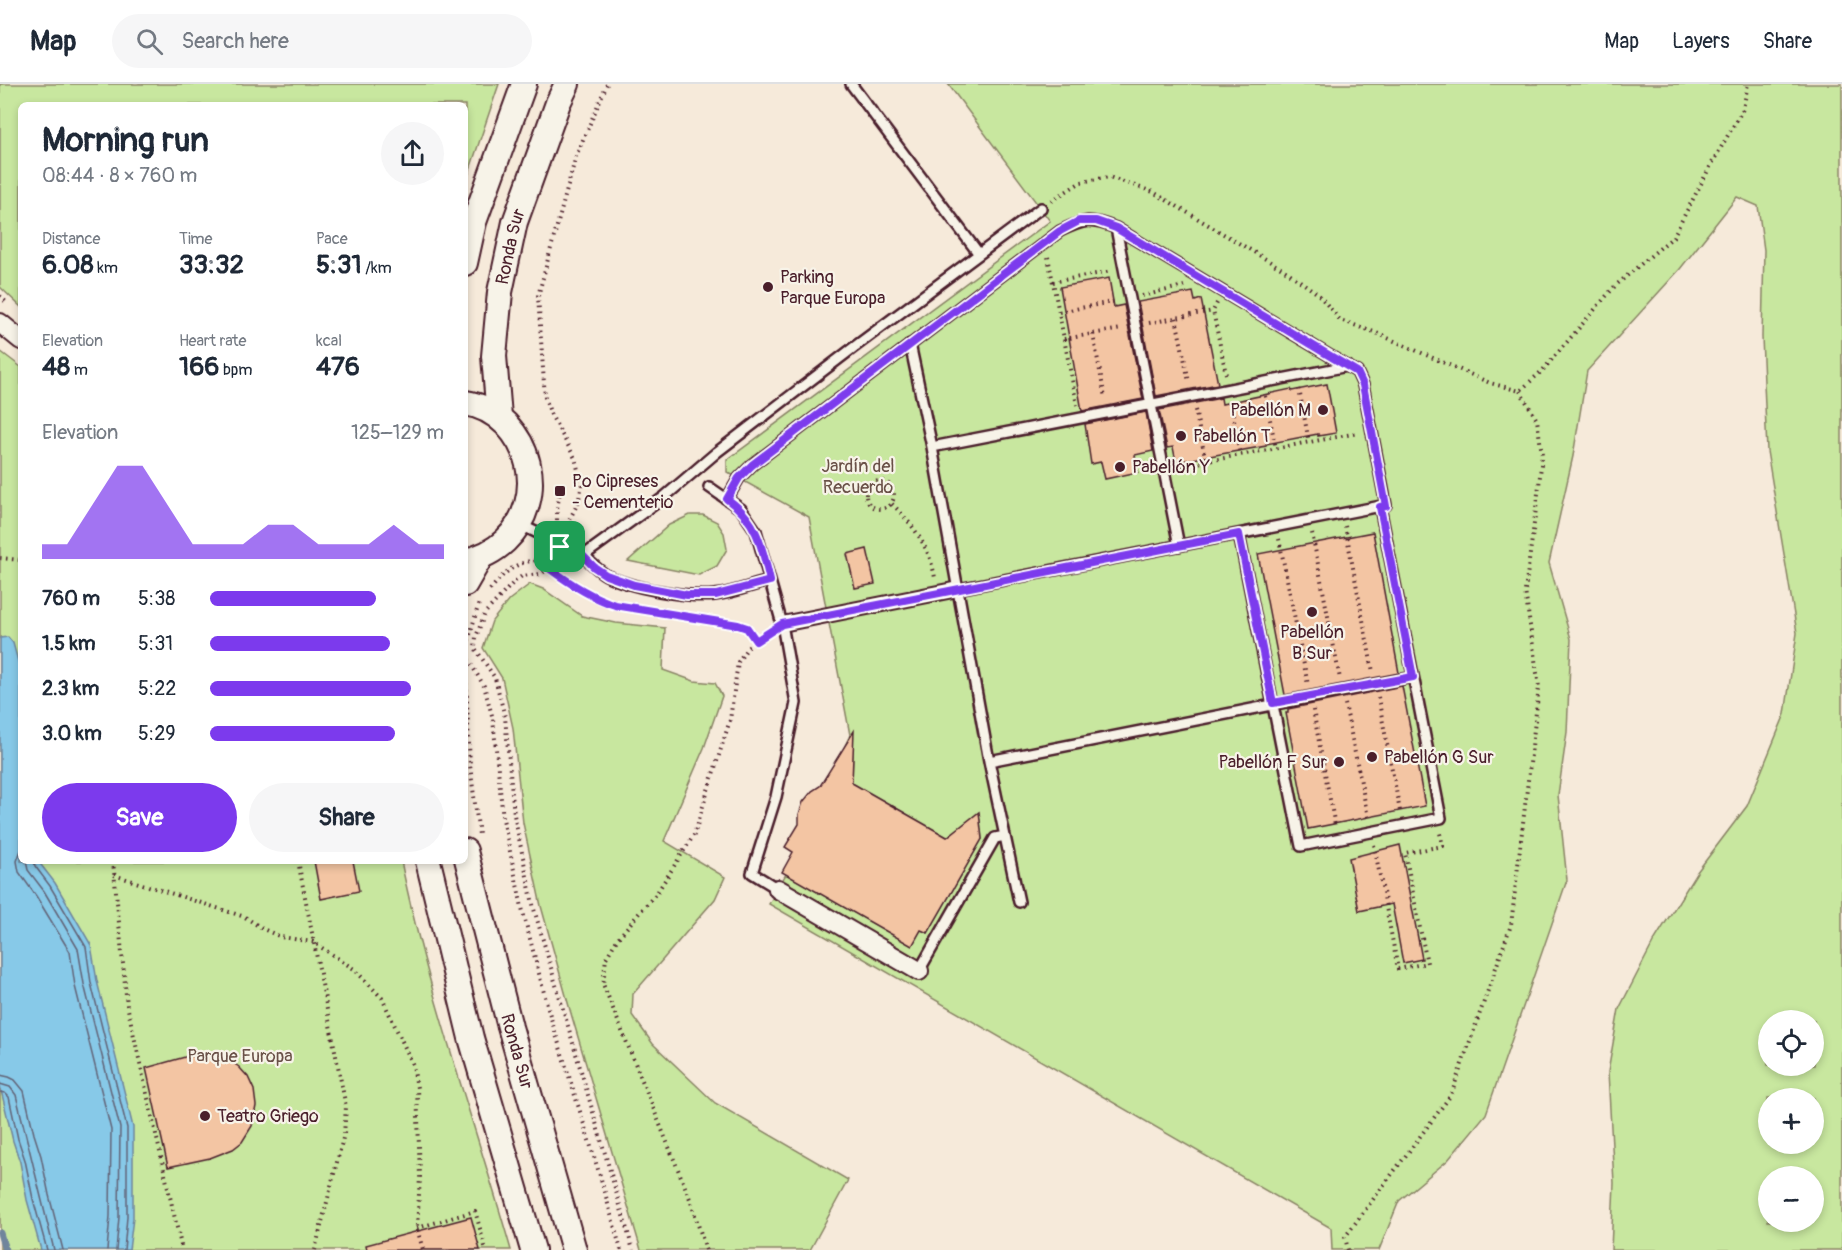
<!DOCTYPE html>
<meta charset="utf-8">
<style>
:root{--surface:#fff;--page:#f6f6f7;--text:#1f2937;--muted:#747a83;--line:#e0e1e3;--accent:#7c3aed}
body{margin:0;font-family:Pangolin,sans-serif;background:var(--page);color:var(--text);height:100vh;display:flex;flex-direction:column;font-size:22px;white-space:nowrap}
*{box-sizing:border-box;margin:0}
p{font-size:20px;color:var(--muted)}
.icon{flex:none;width:33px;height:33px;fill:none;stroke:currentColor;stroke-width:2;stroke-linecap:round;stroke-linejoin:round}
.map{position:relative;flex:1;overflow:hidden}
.drawer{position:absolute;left:18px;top:18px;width:450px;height:762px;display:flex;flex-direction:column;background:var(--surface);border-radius:9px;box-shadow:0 3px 9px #0003}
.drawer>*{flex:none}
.tools{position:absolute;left:1758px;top:926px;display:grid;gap:12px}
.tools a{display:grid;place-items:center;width:66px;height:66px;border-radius:50%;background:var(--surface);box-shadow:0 3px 9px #0003;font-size:30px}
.pin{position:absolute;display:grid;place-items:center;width:51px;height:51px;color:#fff;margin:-26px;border-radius:12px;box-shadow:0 3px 9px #0006}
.round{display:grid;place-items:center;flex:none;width:63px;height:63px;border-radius:32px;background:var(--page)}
.overview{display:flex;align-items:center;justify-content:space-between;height:102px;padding:0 24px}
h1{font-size:33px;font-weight:800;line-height:45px}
.stats{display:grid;grid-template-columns:repeat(3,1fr);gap:9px;height:102px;padding:6px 24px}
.stats div{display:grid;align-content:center}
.stats b{font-size:26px;font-weight:800}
.stats small{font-size:16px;font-weight:400}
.stats p{font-size:16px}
.chart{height:168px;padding:12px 24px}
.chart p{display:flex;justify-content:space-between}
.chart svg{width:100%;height:108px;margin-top:6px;fill:var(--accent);opacity:.7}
.button{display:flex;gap:12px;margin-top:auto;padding:12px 24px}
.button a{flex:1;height:69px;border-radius:36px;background:var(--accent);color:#fff;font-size:24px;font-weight:800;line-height:69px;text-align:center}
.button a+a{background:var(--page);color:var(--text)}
ul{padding:0 24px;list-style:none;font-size:20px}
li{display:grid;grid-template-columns:96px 72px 1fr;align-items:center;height:45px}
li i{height:15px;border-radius:8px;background:var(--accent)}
header{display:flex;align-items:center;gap:36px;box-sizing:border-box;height:84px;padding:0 30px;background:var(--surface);border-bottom:2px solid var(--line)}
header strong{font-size:28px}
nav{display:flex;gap:33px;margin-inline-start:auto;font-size:21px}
.search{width:420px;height:54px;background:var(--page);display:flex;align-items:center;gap:15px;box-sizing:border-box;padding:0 21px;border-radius:33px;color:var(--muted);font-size:22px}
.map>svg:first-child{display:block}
</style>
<header>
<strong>Map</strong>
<div class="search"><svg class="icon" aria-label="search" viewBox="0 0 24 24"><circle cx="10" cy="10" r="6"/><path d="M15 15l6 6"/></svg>Search here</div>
<nav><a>Map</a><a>Layers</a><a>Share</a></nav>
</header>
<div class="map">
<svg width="1842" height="1166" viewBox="0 0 1842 1166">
<rect width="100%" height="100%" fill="#f6eada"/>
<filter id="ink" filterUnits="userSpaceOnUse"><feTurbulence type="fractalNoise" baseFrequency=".0167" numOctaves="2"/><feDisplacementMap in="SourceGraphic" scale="12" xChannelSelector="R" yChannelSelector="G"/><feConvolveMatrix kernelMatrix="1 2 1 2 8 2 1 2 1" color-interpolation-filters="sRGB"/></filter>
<g filter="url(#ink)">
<path fill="#c8e79f" stroke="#898365" stroke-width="1.5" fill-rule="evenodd" d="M 0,0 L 499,0 L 465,100 L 465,21 L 21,21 L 21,223 L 0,203 Z
M 948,0 L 1842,0 L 1842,1166 L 1611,1166 L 1614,1099 L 1608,988 L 1619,925 L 1654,857 L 1697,788 L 1747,722 L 1785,630 L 1797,549 L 1767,367 L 1762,253 L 1764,166 L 1758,122 L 1737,113 L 1680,185 L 1587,287 L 1573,372 L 1549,479 L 1571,555 L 1567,648 L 1558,711 L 1567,796 L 1486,1030 L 1448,1076 L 1399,1117 L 1379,1166 L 1332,1166 L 1331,1144 L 769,820 L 786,790 L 912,862 L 921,846 L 928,849 L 982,755 L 980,736 L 947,753 L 852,699 L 853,666 L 843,666 L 850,651 L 809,433 L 727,388 L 727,376 L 1050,137 ZM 1768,936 L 1814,936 L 1814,981 L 1768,981 ZM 1768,1014 L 1814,1014 L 1814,1059 L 1768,1059 ZM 1768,1092 L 1814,1092 L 1814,1137 L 1768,1137 Z
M 0,267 L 21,283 L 21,777 L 401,777 C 428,910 474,1036 511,1166 L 0,1166 Z
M 690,431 L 703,431 L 717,438 L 724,449 L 727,465 L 717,482 L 699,491 L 628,477 L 669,441 Z
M 530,500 L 543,505 L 582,532 L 616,539 L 665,544 L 663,586 L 694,597 L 715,599 L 722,612 L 704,664 L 664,757 L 725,793 L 715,815 L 633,910 L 632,931 L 653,960 L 715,1019 L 848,1096 L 810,1166 L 641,1166 L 570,926 L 541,822 L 523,739 L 513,644 L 502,594 L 483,564 L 492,537 L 509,516 Z"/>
<path fill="#87c9e8" stroke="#6f859c" stroke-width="1.5" d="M 8,553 L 13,559 L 21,588 L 21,777 L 38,777 L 55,799 L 91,861 L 97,897 L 133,1043 L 133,1134 L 129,1166 L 41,1166 L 27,1116 L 20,1078 L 13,1057 L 0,1002 L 0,554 Z"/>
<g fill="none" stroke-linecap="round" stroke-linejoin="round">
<path stroke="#626377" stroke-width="1.5" d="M 21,766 L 17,777 L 19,788 L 36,812 L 70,868 L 75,902 L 111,1046 L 110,1132 L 107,1166
M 26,777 L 28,786 L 44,807 L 78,865 L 84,900 L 120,1044 L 119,1133 L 116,1166
M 34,777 L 35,782 L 50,802 L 86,863 L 91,899 L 127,1044 L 127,1133 L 124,1166
M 0,991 L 9,993 L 15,996 L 24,1007 L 34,1050 L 41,1072 L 49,1111 L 63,1166
M 0,1000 L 10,1003 L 16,1011 L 54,1166
M 0,1008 L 5,1009 L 9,1013 L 18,1055 L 25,1076 L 33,1115 L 47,1166"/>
<path stroke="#6f859c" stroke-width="7" d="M 0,1149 L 5,1166"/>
</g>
<path fill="#f3c5a3" stroke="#4a1f2b" stroke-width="1.5" d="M 1109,194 L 1114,223 L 1124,221 L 1143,315 L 1082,327 L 1060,203 Z
M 1193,208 L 1195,217 L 1201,215 L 1218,300 L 1156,312 L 1138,218 Z
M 1327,300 L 1336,349 L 1318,352 L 1318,350 L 1266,360 L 1266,362 L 1176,378 L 1173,363 L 1167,364 L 1159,326 L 1221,314 L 1222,320 L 1291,305 L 1292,307 Z
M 1146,328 L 1153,367 L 1135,371 L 1138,388 L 1105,395 L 1101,378 L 1091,380 L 1085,340 Z
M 1373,448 L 1399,589 L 1285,611 L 1258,470 Z
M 867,465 L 875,500 L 855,504 L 847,470 Z
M 1402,602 L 1425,722 L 1308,745 L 1286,629 L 1288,629 L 1288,625 Z
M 854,647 L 852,699 L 947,753 L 979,728 L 982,755 L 928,849 L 921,846 L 912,862 L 782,788 L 793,768 L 785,763 L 799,740 L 799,730 L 803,718 L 812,707 L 820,702 Z
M 1400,761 L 1422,875 L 1403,879 L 1392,820 L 1359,827 L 1349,774 Z
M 314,777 L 353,777 L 359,807 L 321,815 Z
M 213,970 L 226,974 L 239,983 L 248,993 L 254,1006 L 256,1022 L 252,1042 L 242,1058 L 233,1065 L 210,1074 L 168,1083 L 146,984 L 185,973 Z
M 471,1133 L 480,1166 L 367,1166 L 366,1161 Z"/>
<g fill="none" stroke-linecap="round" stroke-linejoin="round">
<g stroke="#4a1f2b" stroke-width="14">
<path id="service" d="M 851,0 L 979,170
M 1116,144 L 1179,462
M 910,260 L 932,363 L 989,677 L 1019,818
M 932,363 L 1348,282
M 709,403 L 741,425 L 756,447 L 782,540 L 796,619 L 776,713 L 752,789 L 778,805
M 727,415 L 739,394 L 752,381 L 1060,147 C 1085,135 1090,134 1116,144 L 1357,288 L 1363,301 L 1386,421 L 958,505
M 519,440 L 556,458 C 564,466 575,466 584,473 C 592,479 597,486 606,491 C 630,504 688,514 715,511 C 733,509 752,501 769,497
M 1239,450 L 1301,762 L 1441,734 L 1380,423
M 583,472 L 663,414 L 717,368 L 853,264 L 1041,124
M 989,677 L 1413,593
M 919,887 L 995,754 L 1005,752"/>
</g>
<g stroke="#4a1f2b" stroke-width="18">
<path id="pedestrian" d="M 782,540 L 958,505"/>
</g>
<g stroke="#4a1f2b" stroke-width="22">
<path id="minor" d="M 0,239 L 21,256
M 778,805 L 919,887"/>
</g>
<g stroke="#4a1f2b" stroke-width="28">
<g id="secondary">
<path d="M 465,179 L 474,138 L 524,0"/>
<path d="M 465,319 C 480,321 495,329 506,340 C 551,387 530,464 465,477"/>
<path id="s1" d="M 499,333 L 494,272 L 500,208 L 515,138 L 558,19 L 567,0"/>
<path d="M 465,500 L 480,474"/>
<path id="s2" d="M 465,767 L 510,943 L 574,1166"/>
<path d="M 428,777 L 471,954 L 533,1166"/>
</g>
</g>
<path stroke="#4a1f2b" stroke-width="4" stroke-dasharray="1.5 4.5" stroke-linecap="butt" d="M 1051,117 L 1081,98 L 1109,93 L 1153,108 L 1289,189 L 1318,210 L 1340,236 L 1374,248 L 1490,299 L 1520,307 L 1543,286 L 1615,202 L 1673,153 L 1711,81 L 1743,25 L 1748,0
M 1048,173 L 1077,321
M 1053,198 L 1112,187
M 0,212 L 8,220
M 1142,212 L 1184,202
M 1217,219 L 1213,227 L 1226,290
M 1059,228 L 1117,217
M 1176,234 L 1189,298
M 1149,239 L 1213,227
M 1093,250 L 1105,314
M 1064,255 L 1121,245
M 1299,305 L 1309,358
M 1265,312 L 1276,364
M 1231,318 L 1240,371
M 1195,326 L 1206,377
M 1176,383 L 1358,349
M866 411a14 14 0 1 1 28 0a14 14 0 1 1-28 0Z
M 892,420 C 913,440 930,464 935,494
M 557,442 L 557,425 L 560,407
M 1345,442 L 1373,588
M 564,446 L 578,419 L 582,401 L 575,374 L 551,331 L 545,314 L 538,212 L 576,72 L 607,0
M 1312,449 L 1340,595
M 1279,455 L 1308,601
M 554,473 L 549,484 L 541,490 L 522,492 L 513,499 L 485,529 L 476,553 L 475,564 L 495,594 L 505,633 L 514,731 L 534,825 L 633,1166
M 0,474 L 21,476
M 490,506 C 504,489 514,478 538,476 L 566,497 L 597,515 L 615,521 L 738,541 L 747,544 L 756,557
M 465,568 L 479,519
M 465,570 L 484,602 L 493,635 L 503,735 L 523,828 L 549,928 L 601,1095 L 621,1166
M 465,575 L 470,681 L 479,751
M 1378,613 L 1400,727
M 1345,620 L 1368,733
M 1313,626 L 1335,742
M 1374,761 L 1398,885 L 1427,879 L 1405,769 L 1443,762 L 1440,749
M 113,777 L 127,921 L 182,1166
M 298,777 L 346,1023 L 344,1050 L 315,1166
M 114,791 L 245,833 L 263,845 L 281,853 L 313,858 L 354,885 L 382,914 L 413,981 L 417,1004 L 420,1093 L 417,1144 L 423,1166
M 417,1144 L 475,1127 L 486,1166
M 706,1166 L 690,1115 L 603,900 L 606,874 L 618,854 L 658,807 L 694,751 L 730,636 L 738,578 L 747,564 L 769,548
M 1348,1166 L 1345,1153 L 1451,1011 L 1511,841 L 1539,603 L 1525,507 L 1539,402 L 1542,370 L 1537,336 L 1520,307"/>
<use href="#service" stroke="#f7f3e8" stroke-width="9"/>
<use href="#pedestrian" stroke="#f7f3e8" stroke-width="14"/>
<use href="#minor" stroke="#f7f3e8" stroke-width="18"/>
<use href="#secondary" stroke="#f7f3e8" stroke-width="24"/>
</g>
</g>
<g fill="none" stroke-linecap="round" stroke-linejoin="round" filter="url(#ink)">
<g stroke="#fff" stroke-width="12">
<path id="route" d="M 1079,137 L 1096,137 L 1116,144 L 1357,288 L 1363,301 L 1386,422 L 1380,423 L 1413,593 L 1273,619 L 1239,450 L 782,540 L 756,557 L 747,544 L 738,541 L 615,521 C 590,513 569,499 549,484 L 560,463 L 583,472 L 594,483 L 606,491 L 634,501 L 687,511 L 716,511 L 770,497 C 762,462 757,436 727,415 L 739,394 L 752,381 L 1060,147 Z"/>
</g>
<use href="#route" stroke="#7c3aed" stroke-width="8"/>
</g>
<g fill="#4a1f2b" stroke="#f7f3e8" stroke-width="2">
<circle cx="768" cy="203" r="6"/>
<circle cx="1323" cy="326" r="6"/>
<circle cx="1181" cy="352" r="6"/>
<circle cx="1120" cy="383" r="6"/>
<rect x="554" y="401" width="12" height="12" rx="3"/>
<circle cx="1312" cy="528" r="6"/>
<circle cx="1372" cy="673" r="6"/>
<circle cx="1339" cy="678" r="6"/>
<circle cx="205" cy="1032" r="6"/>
</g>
<g text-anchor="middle" stroke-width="4.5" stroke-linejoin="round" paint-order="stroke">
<g font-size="18" fill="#4a1f2b" stroke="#f7f3e8">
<text dy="6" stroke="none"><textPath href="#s1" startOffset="172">Ronda Sur</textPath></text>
<text dy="6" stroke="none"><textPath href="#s2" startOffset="207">Ronda Sur</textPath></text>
</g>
<g font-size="18" fill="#4a1f2b" stroke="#f7f3e8" text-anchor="start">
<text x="780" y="199">Parking<tspan x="780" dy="21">Parque Europa</tspan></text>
<text x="1311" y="332" text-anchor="end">Pabellón M</text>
<text x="1193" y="358">Pabellón T</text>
<text x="1132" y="389">Pabellón Y</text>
<text x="572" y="403">Pº Cipreses<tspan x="572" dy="21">- Cementerio</tspan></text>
<text x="1312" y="554" text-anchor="middle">Pabellón<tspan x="1312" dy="21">B Sur</tspan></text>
<text x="1384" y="679">Pabellón G Sur</text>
<text x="1327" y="684" text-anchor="end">Pabellón F Sur</text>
<text x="217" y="1038">Teatro Griego</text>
</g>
<g font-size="18" fill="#6a5148" stroke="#f7f3e8">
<text x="858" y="388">Jardín del<tspan x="858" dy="21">Recuerdo</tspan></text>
<text x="240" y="978">Parque Europa</text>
</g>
</g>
</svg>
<div class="tools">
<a><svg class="icon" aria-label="locate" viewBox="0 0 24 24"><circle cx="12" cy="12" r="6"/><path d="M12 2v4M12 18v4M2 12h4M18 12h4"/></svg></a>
<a>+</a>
<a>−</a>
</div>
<div class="pin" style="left:560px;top:463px;background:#1e9e55"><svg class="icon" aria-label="arrive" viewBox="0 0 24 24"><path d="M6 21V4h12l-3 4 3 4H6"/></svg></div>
<section class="drawer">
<div class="overview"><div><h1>Morning run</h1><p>08:44 · 8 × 760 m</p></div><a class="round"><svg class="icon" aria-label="share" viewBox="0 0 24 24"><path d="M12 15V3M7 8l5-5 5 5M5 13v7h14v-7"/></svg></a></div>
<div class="stats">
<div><p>Distance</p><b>6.08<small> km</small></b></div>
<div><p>Time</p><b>33:32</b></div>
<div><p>Pace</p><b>5:31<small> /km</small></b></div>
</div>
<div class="stats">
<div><p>Elevation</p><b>48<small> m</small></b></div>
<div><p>Heart rate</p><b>166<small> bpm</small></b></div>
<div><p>kcal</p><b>476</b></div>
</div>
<div class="chart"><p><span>Elevation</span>125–129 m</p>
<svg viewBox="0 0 160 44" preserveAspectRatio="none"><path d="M0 44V38L10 38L20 22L30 6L40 6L50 22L60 38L70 38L80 38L90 30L100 30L110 38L120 38L130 38L140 30L150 38L160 38V44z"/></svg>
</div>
<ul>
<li><b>760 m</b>5:38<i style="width:71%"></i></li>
<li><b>1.5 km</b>5:31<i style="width:77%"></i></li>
<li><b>2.3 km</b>5:22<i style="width:86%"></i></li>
<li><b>3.0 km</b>5:29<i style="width:79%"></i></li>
</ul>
<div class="button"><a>Save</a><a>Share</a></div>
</section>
</div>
